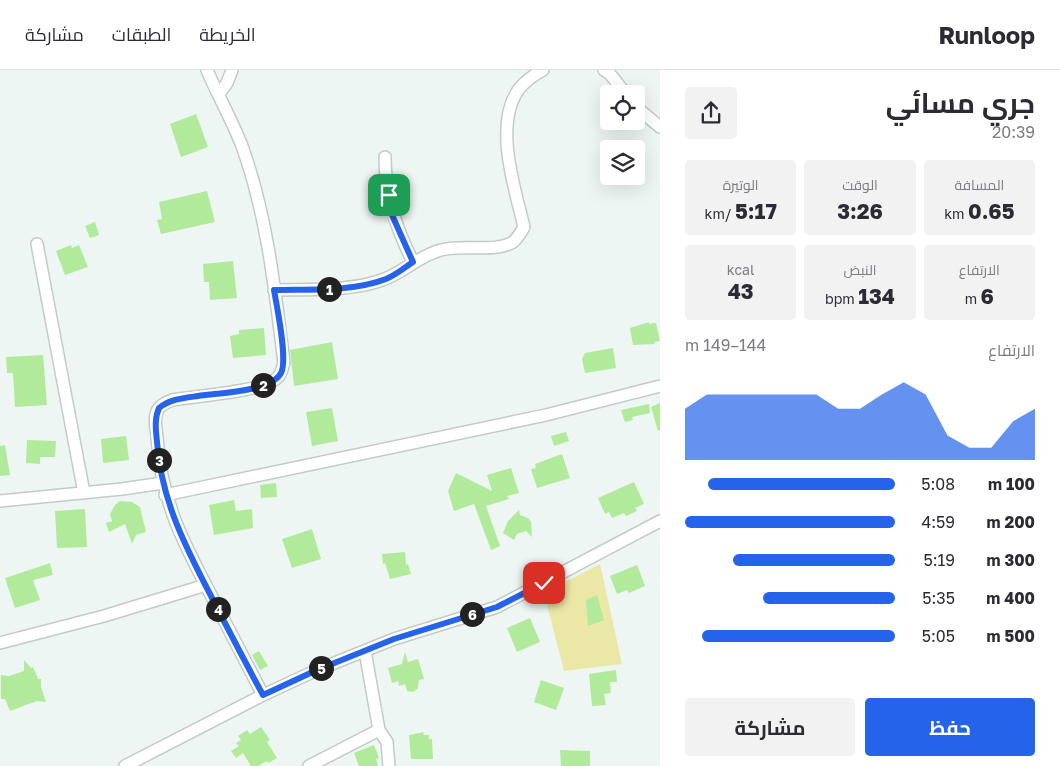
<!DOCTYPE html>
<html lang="ar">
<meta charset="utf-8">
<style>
:root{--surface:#fff;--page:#f2f2f3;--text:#2b2b33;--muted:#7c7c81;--line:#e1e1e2;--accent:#2563eb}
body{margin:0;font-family:"Golos Text",Cairo,sans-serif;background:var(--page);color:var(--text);direction:rtl;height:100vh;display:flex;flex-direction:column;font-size:19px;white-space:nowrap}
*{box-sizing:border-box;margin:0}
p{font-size:16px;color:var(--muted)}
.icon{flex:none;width:28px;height:28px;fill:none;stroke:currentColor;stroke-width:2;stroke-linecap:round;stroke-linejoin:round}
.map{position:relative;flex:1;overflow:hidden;direction:ltr}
.sheet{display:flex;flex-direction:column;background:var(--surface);width:400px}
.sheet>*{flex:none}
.buttons{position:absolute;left:600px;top:15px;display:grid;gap:10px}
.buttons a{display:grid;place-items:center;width:45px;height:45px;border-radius:5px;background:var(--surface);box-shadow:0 5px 20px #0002;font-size:25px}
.pin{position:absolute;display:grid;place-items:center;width:42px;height:42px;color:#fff;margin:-21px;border-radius:10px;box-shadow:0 2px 8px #0006}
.km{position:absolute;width:25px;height:25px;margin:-12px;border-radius:50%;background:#222;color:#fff;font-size:14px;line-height:25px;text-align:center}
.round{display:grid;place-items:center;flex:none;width:52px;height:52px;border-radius:5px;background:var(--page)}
.head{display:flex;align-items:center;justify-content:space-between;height:85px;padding:0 25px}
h1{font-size:28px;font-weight:700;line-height:38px}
.stats{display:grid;grid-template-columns:repeat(3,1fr);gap:8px;height:85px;padding:5px 25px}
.stats div{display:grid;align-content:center;border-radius:5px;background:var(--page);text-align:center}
.stats b{font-size:21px;font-weight:700}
.stats small{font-size:14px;font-weight:400}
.stats p{font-size:14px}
.chart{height:140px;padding:10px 25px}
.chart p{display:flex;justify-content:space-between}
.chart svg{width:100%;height:90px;margin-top:5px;fill:var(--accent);opacity:.7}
.action{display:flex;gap:10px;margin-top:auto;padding:10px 25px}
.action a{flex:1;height:58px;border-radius:5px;background:var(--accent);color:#fff;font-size:20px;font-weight:700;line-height:58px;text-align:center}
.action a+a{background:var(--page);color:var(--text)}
ul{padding:0 25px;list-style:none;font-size:16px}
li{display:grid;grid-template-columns:80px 60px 1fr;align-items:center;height:38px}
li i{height:12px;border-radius:6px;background:var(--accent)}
header{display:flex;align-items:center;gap:30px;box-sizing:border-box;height:70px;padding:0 25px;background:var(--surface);border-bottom:1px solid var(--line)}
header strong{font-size:24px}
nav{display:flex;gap:28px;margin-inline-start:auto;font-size:18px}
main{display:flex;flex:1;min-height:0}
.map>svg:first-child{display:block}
</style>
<header>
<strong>Runloop</strong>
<nav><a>الخريطة</a><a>الطبقات</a><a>مشاركة</a></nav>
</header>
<main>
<section class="sheet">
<div class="head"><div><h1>جري مسائي</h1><p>20:39</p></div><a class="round"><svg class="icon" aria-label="share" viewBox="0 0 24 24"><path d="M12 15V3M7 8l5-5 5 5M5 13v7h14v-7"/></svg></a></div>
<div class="stats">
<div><p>المسافة</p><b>0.65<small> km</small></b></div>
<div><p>الوقت</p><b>3:26</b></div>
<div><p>الوتيرة</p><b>5:17<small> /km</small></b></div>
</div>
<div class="stats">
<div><p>الارتفاع</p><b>6<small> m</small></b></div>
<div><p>النبض</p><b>134<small> bpm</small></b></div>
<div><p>kcal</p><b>43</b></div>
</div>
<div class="chart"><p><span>الارتفاع</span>144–149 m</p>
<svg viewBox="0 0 160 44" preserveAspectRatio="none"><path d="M0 44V19L10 12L20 12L30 12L40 12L50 12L60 12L70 19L80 19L90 12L100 6L110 12L120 32L130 38L140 38L150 25L160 19V44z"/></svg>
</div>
<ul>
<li><b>100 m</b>5:08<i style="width:89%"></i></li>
<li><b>200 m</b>4:59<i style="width:100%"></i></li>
<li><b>300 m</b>5:19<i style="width:77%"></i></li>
<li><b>400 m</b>5:35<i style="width:63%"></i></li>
<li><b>500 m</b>5:05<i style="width:92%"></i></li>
</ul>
<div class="action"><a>حفظ</a><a>مشاركة</a></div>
</section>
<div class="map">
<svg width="660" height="696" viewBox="0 0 660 696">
<rect width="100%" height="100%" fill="#edf6f2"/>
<path fill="#ebe8a7" d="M 600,494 L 622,594 L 564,601 L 544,523 Z"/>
<path fill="#b1ea9b" d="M 196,44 L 208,77 L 181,87 L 170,54 Z
M 207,121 L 215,152 L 161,164 L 157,150 L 162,149 L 159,132 Z
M 95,152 L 99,165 L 90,168 L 85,156 Z
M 71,175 L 72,178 L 79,175 L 88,197 L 65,205 L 56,181 Z
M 233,191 L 237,228 L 210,230 L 209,212 L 204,212 L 203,194 Z
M 649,252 L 649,254 L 656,253 L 660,271 L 654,272 L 655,274 L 633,275 L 630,258 Z
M 264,258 L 266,285 L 233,288 L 230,266 L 239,264 L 239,260 Z
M 332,272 L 338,309 L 294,316 L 290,280 Z
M 613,278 L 616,298 L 585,303 L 582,289 L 585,283 Z
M 43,285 L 47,335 L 15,337 L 13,303 L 7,303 L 6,287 Z
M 660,333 L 660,360 L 658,361 L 651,337 Z
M 649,334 L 650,343 L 632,347 L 633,350 L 625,352 L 621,340 Z
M 332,338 L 338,371 L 312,376 L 306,342 Z
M 566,362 L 569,371 L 554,376 L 551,366 Z
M 126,366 L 129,390 L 103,393 L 101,369 Z
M 27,370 L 56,371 L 55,387 L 40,387 L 40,394 L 26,393 Z
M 5,375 L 10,405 L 0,406 L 0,376 Z
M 562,384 L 570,408 L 537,418 L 531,399 L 536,398 L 535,394 Z
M 511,398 L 519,423 L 507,426 L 509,429 L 486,436 L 500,476 L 491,480 L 474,434 L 454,441 L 448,421 L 456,403 L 492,421 L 487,405 Z
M 634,412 L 644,434 L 635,438 L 637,441 L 626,446 L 624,443 L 612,448 L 609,442 L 605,444 L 598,428 Z
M 276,413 L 277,427 L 261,428 L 260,415 Z
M 234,430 L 236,441 L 252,439 L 253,458 L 214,465 L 209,435 Z
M 120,431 L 132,432 L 140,437 L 146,462 L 136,465 L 132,474 L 125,454 L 109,462 L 106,453 L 112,451 L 110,444 L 115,435 Z
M 85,439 L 87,477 L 57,478 L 55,441 Z
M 519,440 L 520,445 L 528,448 L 531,452 L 532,467 L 526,461 L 517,464 L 514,470 L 503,463 L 508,451 Z
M 312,459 L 321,489 L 292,498 L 282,469 Z
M 405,482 L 406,495 L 408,494 L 411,504 L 390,509 L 385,493 L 383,494 L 382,484 Z
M 50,493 L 53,505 L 33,510 L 40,530 L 15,538 L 5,508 Z
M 637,495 L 645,516 L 629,523 L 627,520 L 617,524 L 610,506 Z
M 597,525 L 604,550 L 588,556 L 586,530 Z
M 530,548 L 540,572 L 517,582 L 507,558 Z
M 259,581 L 268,596 L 260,600 L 252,585 Z
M 405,582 L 408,592 L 418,589 L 424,609 L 419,610 L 418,618 L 413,622 L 407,621 L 405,614 L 399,616 L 398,611 L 392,613 L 388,598 L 402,594 Z
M 24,590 L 31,598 L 33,597 L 38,609 L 41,609 L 41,617 L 46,632 L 37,631 L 10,641 L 5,629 L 1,629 L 1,605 L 9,606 L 24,601 Z
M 616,600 L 617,612 L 610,612 L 611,623 L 604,624 L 606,635 L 592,636 L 589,604 Z
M 541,610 L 564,618 L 556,640 L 534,632 Z
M 261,657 L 270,670 L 267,672 L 277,688 L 268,693 L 267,691 L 258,696 L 251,696 L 243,683 L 236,688 L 231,681 L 239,676 L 236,673 L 241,670 L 238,666 L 247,660 L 250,664 Z
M 424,662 L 423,665 L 429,665 L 429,669 L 432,669 L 433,689 L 411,689 L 409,665 Z
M 374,675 L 379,688 L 376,689 L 378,696 L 359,696 L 354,683 Z
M 560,680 L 590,681 L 590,696 L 561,696 Z"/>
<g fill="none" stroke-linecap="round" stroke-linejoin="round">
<g stroke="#c3cbc7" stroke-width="14">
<path id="street" d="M 207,0 C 218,26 232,50 242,76 C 267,145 275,220 284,293 C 282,298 282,303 278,307 C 264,322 195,326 172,330 C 167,332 162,334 159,338 C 153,345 156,358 157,367 C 161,431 183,472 212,527 C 229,560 246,592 263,625
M 604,0 L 610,4 L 626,24
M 219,24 L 227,13 L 232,0
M 636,37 L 660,57
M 385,87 C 385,125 396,158 413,192
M 37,174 L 84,423
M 274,220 C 308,219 355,222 387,208 C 406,200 421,185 441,180 C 462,174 495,183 513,172 C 518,168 521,162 524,157 C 515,119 493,54 519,19 C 526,10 534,5 543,0
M 165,425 L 546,345 L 660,316
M 0,431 L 122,419 L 163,413
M 0,573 L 104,546 L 206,515
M 365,581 L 379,660
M 125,696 L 263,625 L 317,600 L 394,569 L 497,537 L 660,451
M 309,696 L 379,660 L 387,672 L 389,696"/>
</g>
<use href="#street" stroke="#fff" stroke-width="11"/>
</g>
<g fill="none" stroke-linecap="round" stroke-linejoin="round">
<g stroke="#fff" stroke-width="10">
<path id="route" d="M 389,125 L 392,145 L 413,192 C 404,198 396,205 386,209 C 352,222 310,219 274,220 C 277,237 288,290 281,303 C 271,322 218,323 198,326 C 184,328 170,329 159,338 C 154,349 156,361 157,372 C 161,429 185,476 211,526 C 228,559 245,592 263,625 L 317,600 L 394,569 L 497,537 L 544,513"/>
</g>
<use href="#route" stroke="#2563eb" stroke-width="6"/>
</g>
</svg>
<div class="buttons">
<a><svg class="icon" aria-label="locate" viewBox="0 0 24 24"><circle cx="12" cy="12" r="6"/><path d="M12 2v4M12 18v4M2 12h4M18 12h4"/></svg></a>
<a><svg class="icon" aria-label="layers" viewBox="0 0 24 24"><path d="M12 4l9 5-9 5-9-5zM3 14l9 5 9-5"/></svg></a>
</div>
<div class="pin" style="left:389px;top:125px;background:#1e9e55"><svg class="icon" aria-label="arrive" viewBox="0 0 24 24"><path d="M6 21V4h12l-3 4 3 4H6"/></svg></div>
<div class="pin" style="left:544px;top:513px;background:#d93025"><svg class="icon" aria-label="check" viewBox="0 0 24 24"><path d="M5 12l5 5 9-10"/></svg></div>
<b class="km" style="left:329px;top:219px">1</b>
<b class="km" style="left:263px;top:315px">2</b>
<b class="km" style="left:159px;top:390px">3</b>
<b class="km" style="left:218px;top:539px">4</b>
<b class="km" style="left:321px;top:598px">5</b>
<b class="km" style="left:472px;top:544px">6</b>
</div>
</main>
